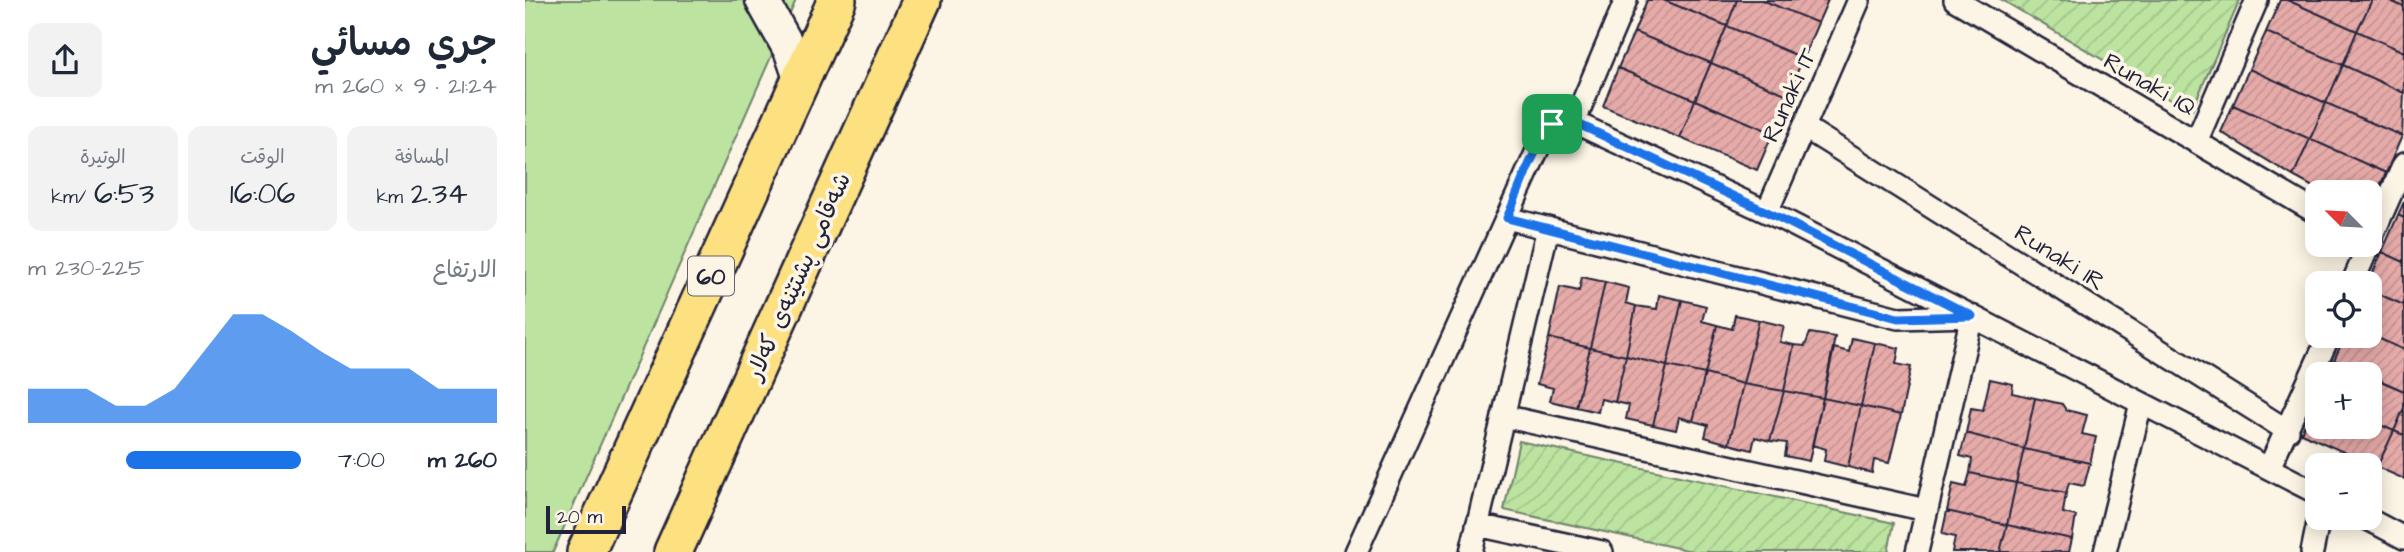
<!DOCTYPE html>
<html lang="ar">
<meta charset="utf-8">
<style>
:root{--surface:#fff;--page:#f2f2f3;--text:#1f2937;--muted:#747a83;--accent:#1a73e8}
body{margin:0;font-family:"Architects Daughter","Playpen Sans Arabic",sans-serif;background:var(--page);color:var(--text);direction:rtl;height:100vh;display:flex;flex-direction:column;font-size:26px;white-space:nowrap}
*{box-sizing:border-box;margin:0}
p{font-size:23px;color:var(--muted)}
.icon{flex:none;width:38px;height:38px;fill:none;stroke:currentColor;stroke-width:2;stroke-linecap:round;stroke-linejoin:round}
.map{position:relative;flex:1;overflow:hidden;direction:ltr}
.panel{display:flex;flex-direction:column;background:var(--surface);width:525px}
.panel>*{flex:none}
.needle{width:46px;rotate:294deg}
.buttons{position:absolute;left:1780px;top:180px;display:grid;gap:14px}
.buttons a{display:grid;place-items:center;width:77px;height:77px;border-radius:14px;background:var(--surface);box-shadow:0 4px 18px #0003;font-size:35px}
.scale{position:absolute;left:21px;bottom:18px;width:80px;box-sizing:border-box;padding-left:7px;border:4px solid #22223b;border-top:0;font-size:19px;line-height:24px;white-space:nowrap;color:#22223b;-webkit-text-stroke:5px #fcf5e5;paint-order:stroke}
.pin{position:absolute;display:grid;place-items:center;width:60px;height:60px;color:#fff;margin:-30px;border-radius:14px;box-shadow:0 4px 10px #0006}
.round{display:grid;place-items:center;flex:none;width:74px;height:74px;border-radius:14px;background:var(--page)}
.head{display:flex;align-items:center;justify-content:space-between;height:119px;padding:0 28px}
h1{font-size:38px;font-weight:600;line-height:52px}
.figures{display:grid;grid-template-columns:repeat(3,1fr);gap:10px;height:119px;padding:7px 28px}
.figures div{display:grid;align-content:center;border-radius:14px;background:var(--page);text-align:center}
.figures b{font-size:30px;font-weight:600}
.figures small{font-size:19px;font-weight:400}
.figures p{font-size:19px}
.chart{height:196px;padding:14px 28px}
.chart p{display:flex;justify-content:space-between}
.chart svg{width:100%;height:126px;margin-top:7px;fill:var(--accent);opacity:.7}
ul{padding:0 28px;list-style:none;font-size:23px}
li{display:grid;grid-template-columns:112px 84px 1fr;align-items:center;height:52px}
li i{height:18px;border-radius:9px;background:var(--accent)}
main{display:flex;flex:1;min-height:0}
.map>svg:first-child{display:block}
</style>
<main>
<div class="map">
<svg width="1879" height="552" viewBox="0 0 1879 552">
<defs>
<pattern id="garden-furrows" width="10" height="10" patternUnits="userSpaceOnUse" patternTransform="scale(1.75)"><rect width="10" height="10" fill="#bce4a0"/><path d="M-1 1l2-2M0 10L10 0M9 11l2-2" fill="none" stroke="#a1c38b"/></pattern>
<pattern id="building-hatch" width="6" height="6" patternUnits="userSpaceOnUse" patternTransform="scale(1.75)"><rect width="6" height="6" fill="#e6aba9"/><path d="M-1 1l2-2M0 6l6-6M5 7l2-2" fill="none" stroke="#c59392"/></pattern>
</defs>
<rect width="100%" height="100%" fill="#fcf5e5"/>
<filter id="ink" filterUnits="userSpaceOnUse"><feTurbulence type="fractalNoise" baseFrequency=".0143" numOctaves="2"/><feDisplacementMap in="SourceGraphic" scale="14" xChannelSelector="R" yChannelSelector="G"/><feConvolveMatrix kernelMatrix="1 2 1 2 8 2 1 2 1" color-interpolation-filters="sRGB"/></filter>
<g filter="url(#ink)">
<path fill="#bce4a0" stroke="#6f836e" stroke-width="2" d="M 0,0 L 271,0 L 28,552 L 0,552 Z"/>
<path fill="url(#garden-furrows)" stroke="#6f836e" stroke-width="2" d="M 1477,0 L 1715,0 L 1666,112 Z
M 994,441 L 1369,523 L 1363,552 L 1171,552 L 979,510 Z"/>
<path fill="url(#building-hatch)" stroke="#22223b" stroke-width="2" d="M 1122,0 L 1138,0 L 1202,26 L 1186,63 L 1109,32 Z
M 1138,0 L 1212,0 L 1202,26 Z
M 1212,0 L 1237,0 L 1293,23 L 1278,58 L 1202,26 Z
M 1237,0 L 1303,0 L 1293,23 Z
M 1755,0 L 1762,0 L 1832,31 L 1818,65 L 1741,32 Z
M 1762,0 L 1847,0 L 1832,31 Z
M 1847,0 L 1863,0 L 1879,7 L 1879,52 L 1832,31 Z
M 1863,0 L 1879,0 L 1879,7 Z
M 1202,26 L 1278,58 L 1263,95 L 1186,63 Z
M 1832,31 L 1879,52 L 1879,93 L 1818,65 Z
M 1109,32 L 1186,63 L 1170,100 L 1093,68 Z
M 1741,32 L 1818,65 L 1801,103 L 1724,69 Z
M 1186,63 L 1263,95 L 1248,133 L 1170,100 Z
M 1818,65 L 1879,93 L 1877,136 L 1801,103 Z
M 1093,68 L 1170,100 L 1155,138 L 1078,106 Z
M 1724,69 L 1801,103 L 1785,139 L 1708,105 Z
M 1170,100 L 1248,133 L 1232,170 L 1155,138 Z
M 1801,103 L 1877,136 L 1861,173 L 1785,139 Z
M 1708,105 L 1785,139 L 1768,176 L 1696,132 Z
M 1785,139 L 1861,173 L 1844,210 L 1844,192 L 1797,192 L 1768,176 Z
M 1879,202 L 1879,218 L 1873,215 Z
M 1873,215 L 1879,218 L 1879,262 L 1857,252 Z
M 1857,252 L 1879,262 L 1879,305 L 1844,290 L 1843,284 Z
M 1057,277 L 1080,282 L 1065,348 L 1024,338 L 1035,287 L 1054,291 Z
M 1080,282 L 1104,288 L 1101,303 L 1111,306 L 1101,356 L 1065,348 Z
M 1844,290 L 1879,305 L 1879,350 L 1844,334 Z
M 1134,295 L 1157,300 L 1142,366 L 1101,356 L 1111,306 L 1132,309 Z
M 1157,300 L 1181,306 L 1177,321 L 1192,325 L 1180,374 L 1142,366 Z
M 1210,315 L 1234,320 L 1218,384 L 1180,374 L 1192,325 L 1207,329 Z
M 1234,320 L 1259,326 L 1255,342 L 1269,345 L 1259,391 L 1218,384 Z
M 1285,333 L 1310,337 L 1298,398 L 1259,391 L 1269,345 L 1280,346 Z
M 1844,334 L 1879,350 L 1879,391 L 1809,360 L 1820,336 Z
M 1024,338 L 1065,348 L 1051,407 L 1025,401 L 1028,388 L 1012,384 Z
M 1327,338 L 1350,343 L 1336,406 L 1298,398 L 1309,348 L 1324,352 Z
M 1350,343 L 1374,348 L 1371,364 L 1386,367 L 1376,415 L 1336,406 Z
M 1065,348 L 1101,356 L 1090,402 L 1076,399 L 1073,412 L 1051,407 Z
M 1101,356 L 1142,366 L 1128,425 L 1101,419 L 1104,405 L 1090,402 Z
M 1809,360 L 1842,374 L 1802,374 Z
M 1142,366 L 1180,374 L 1168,421 L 1154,417 L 1151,430 L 1128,425 Z
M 1180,374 L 1218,384 L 1204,444 L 1180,437 L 1183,425 L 1168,421 Z
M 1844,376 L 1879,391 L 1879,408 L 1869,431 L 1844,420 Z
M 1465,379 L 1488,384 L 1487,393 L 1510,398 L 1499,449 L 1441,433 L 1446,408 L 1458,410 Z
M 1218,384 L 1259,391 L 1245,441 L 1230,437 L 1227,450 L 1204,444 Z
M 1259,391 L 1298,398 L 1284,461 L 1260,456 L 1262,443 L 1245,441 Z
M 1792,397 L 1792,427 L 1844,427 L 1844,420 L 1869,431 L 1852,467 L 1776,433 Z
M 1298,398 L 1336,406 L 1323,467 L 1299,461 L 1301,449 L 1287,445 Z
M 1510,398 L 1537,404 L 1541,410 L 1562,415 L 1557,434 L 1571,437 L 1565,463 L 1499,449 Z
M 1336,406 L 1376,415 L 1364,463 L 1349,460 L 1347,473 L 1323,467 Z
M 1879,408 L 1879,435 L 1869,431 Z
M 1869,431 L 1879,435 L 1879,479 L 1852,467 Z
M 1441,433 L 1499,449 L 1491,483 L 1445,473 L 1447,459 L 1435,456 Z
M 1499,449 L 1565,463 L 1559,486 L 1544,483 L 1541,493 L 1491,483 Z
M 1445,473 L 1491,483 L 1482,525 L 1422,511 L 1428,484 L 1441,487 Z
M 1491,483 L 1541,493 L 1538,513 L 1551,516 L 1547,539 L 1482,525 Z
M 1422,511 L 1482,525 L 1475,552 L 1427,552 L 1430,537 L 1417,534 Z
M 1482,525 L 1547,539 L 1544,552 L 1475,552 Z"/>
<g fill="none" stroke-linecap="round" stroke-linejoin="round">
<g stroke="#22223b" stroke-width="26">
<path id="minor" d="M 1430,0 L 1792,213
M 1050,120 L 1101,0
M 1279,127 L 1763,431
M 1671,142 L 1732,0
M 1242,212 L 1334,0
M 982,218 L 1373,318 L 1447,316 L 1392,552
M 1844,243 L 1879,164
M 1827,284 L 1844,245
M 978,416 L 1401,510
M 1744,468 L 1804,336
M 1841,518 L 1879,538
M 952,525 L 1077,552
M 831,552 L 1021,131 L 1032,120 L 1040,118 L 1255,218 L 1792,493
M 946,552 L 1023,228
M 1580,552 L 1616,403
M 1787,552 L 1794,518"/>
</g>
<g stroke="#22223b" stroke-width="37">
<path id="secondary" d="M 237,0 L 266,52 L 276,81"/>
</g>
<g stroke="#22223b" stroke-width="42">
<path id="trunk" d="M 61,552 L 312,0
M 148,552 L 397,0"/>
</g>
<use href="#minor" stroke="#fcf5e5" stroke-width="21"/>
<use href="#secondary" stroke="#fcf5e5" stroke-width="32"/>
<use href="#trunk" stroke="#fde080" stroke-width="37"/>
</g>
</g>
<g fill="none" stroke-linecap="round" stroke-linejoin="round" filter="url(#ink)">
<g stroke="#fff" stroke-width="14">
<path id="route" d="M 1040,118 L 1255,218 L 1447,316 L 1373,318 L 982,218 C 994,193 1014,125 1040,118 Z"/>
</g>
<use href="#route" stroke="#1a73e8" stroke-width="9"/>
</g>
<g text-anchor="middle" stroke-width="7" stroke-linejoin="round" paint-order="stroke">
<rect fill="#fcf5e5" stroke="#63616e" stroke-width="2" x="163" y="256.5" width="46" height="39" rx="5"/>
<g font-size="23" font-weight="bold" fill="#22223b">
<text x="186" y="284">60</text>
</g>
<g font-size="24" fill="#22223b" stroke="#fcf5e5">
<text transform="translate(1625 84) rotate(30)" y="8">Runaki 1Q</text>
<text transform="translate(1264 95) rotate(-66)" y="8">Runaki 1T</text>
<text transform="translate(1535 257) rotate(32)" y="8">Runaki 1R</text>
<text transform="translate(273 276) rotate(-66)" y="8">شەقامی پشتێنەی کەلار</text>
</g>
</g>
</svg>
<div class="buttons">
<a><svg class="needle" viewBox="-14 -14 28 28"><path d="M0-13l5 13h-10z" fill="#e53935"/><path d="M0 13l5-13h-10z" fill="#747a83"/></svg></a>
<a><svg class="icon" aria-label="locate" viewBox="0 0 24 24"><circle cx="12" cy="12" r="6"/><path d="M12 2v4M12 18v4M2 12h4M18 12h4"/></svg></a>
<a>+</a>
<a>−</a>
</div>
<div class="scale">20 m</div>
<div class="pin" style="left:1027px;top:124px;background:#1e9e55"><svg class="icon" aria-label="arrive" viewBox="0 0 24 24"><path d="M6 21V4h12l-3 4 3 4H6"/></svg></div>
</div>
<section class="panel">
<div class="head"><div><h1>جري مسائي</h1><p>21:24 · 9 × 260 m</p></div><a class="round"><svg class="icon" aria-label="share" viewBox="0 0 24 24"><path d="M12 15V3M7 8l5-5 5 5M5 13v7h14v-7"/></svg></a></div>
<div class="figures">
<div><p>المسافة</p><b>2.34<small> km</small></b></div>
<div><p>الوقت</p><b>16:06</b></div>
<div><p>الوتيرة</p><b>6:53<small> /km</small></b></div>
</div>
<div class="chart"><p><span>الارتفاع</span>225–230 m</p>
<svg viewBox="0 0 160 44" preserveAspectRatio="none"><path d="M0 44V32L10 32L20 32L30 38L40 38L50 32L60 19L70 6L80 6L90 12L100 19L110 25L120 25L130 25L140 32L150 32L160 32V44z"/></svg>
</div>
<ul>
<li><b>260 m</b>7:00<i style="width:64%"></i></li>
</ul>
</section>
</main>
